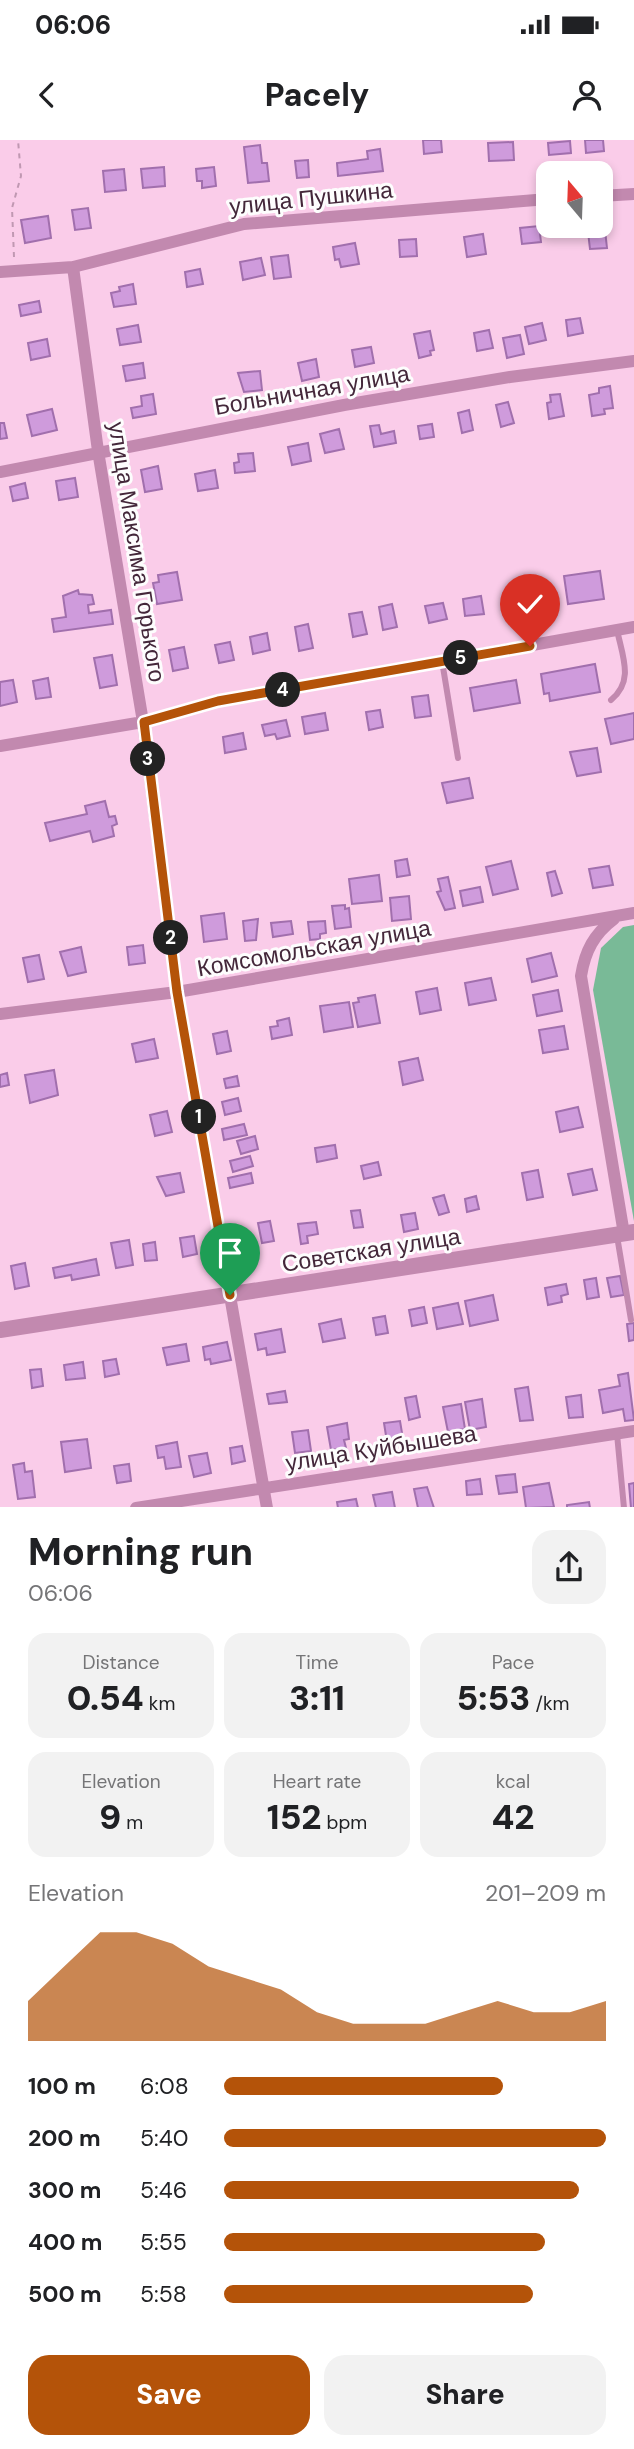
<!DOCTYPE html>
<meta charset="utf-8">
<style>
:root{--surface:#fff;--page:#f2f2f2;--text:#202124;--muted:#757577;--accent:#b45309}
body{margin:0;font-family:"DM Sans",sans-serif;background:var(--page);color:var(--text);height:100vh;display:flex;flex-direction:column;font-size:26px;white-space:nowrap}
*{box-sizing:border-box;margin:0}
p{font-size:23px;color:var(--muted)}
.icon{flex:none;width:38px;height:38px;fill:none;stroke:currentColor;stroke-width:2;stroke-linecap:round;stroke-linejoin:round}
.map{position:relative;height:1367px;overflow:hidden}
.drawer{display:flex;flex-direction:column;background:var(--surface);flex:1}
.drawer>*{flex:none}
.needle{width:46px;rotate:341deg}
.fabs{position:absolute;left:536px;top:21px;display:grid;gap:14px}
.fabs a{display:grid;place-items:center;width:77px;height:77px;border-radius:14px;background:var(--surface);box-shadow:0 4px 10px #0003;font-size:35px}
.pin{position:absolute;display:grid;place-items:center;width:60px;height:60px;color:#fff;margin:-72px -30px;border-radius:50% 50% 50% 0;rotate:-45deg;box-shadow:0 0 7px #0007}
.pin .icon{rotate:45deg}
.km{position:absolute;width:35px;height:35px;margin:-18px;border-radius:50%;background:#222;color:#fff;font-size:19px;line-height:35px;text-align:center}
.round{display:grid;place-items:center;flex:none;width:74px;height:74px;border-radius:21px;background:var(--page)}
.summary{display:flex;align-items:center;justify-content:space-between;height:119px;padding:0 28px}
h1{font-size:38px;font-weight:800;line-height:52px}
.figures{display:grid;grid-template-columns:repeat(3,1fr);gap:10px;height:119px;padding:7px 28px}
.figures div{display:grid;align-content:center;border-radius:18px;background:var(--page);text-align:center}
.figures b{font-size:35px;font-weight:800}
.figures small{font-size:19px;font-weight:400}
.figures p{font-size:19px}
.chart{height:196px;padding:14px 28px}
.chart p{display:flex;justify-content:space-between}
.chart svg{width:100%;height:126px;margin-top:7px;fill:var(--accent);opacity:.7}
.primary-button{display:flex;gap:14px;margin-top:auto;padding:14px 28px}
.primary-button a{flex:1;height:80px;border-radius:21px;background:var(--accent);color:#fff;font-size:28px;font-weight:800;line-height:80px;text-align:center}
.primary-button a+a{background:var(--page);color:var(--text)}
ul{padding:0 28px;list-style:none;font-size:23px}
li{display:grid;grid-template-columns:112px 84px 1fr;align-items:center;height:52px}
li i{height:18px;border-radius:9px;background:var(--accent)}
.status{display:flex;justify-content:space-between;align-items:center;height:49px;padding:0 35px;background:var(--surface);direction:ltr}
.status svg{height:19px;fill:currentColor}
header{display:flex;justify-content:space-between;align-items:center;height:91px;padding:0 28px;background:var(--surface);font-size:32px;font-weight:800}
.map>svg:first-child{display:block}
</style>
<div class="status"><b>06:06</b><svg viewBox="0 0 49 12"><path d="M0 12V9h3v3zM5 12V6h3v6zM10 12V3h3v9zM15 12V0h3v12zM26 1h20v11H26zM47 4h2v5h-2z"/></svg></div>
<header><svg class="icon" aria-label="back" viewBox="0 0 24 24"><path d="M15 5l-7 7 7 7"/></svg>Pacely<svg class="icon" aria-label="person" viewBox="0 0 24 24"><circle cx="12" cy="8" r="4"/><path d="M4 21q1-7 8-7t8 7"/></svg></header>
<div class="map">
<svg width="634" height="1368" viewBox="0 0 634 1368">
<rect width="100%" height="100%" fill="#facce9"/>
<path fill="#79ba97" d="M 634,785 L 634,1081 L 593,850 L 601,808 L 623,787 Z"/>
<path fill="#cf9bdc" stroke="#a16fad" stroke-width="2" d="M 423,0 L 441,0 L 442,12 L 424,14 Z
M 585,0 L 603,0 L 604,11 L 586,13 Z
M 570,1 L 571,13 L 549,15 L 548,3 Z
M 513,2 L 514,20 L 489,21 L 488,3 Z
M 260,5 L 262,23 L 267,23 L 269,41 L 248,43 L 244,7 Z
M 380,9 L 383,31 L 338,36 L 337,23 L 368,19 L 367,11 Z
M 308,20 L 309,37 L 297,38 L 295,21 Z
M 164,27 L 165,46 L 143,48 L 141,29 Z
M 214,27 L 216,46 L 202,48 L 202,41 L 197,41 L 196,29 Z
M 124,29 L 126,50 L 105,52 L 103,31 Z
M 88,68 L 91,88 L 75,90 L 72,70 Z
M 48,76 L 51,98 L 25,103 L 21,80 Z
M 539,86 L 541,102 L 522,104 L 520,88 Z
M 605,90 L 607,108 L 590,109 L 588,92 Z
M 483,94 L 486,114 L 467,117 L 464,97 Z
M 416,99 L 417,116 L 400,117 L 399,100 Z
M 355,103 L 359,124 L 341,127 L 339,119 L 335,120 L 333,107 Z
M 288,115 L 291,137 L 274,139 L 271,117 Z
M 261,118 L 265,135 L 243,140 L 240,122 Z
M 200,129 L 203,144 L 187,147 L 185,132 Z
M 133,144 L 136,164 L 114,167 L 111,153 L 120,151 L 119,147 Z
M 39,161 L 41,172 L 21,176 L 19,165 Z
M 580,178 L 583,193 L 568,196 L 566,180 Z
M 542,183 L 546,200 L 529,204 L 525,187 Z
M 138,185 L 141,202 L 120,205 L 117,189 Z
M 489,190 L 493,208 L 477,211 L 474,193 Z
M 430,191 L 434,210 L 430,211 L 431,215 L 419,218 L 414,194 Z
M 520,195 L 524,214 L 507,218 L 503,198 Z
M 47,199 L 50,216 L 31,220 L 28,203 Z
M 371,207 L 374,223 L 355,227 L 352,210 Z
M 316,219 L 319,237 L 302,241 L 298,223 Z
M 143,223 L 145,238 L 126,241 L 123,226 Z
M 260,231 L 262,250 L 244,252 L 238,233 Z
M 610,246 L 613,268 L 604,269 L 605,274 L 592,276 L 589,255 L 599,253 L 599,248 Z
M 153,254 L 156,274 L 133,278 L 131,268 L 142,266 L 141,256 Z
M 560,254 L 564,276 L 549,279 L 547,263 L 551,262 L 550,255 Z
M 508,262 L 514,283 L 501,287 L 496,265 Z
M 52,269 L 57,290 L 32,296 L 27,275 Z
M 469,270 L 473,290 L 462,293 L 458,273 Z
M 0,283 L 4,283 L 7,298 L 0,299 Z
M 432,284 L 434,297 L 420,299 L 418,286 Z
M 379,285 L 381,294 L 394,291 L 396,303 L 374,307 L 370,286 Z
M 339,289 L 344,309 L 325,313 L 320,294 Z
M 308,303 L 311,321 L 292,325 L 288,307 Z
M 253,313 L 255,331 L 235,333 L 234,323 L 239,322 L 238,314 Z
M 158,326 L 162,349 L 145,352 L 141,330 Z
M 215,330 L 218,348 L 198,351 L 195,334 Z
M 75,338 L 78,357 L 59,360 L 56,341 Z
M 25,343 L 28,358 L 13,361 L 10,347 Z
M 600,431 L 604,459 L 568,464 L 564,436 Z
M 177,432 L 182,460 L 157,464 L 153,443 L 159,442 L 158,435 Z
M 533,436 L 538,463 L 518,467 L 514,445 L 522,443 L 521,438 Z
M 78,450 L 79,454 L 92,455 L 94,464 L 88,465 L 89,473 L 111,470 L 113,484 L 54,492 L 52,479 L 66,477 L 63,456 Z
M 481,456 L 484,474 L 465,476 L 463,459 Z
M 443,463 L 447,479 L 429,483 L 425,466 Z
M 392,464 L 397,487 L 383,490 L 379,467 Z
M 362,472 L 367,494 L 353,497 L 349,474 Z
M 308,484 L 313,508 L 299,511 L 295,487 Z
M 267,493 L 270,510 L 253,514 L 250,497 Z
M 230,502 L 234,520 L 219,523 L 215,505 Z
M 184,507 L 188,528 L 173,531 L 169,510 Z
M 112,515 L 117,545 L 100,548 L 94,518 Z
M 595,524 L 600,552 L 550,561 L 549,553 L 544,554 L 541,534 Z
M 48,538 L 51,557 L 36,559 L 33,541 Z
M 13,540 L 17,562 L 0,566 L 0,542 Z
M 516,540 L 520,563 L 474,571 L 470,548 Z
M 428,555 L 431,576 L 415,578 L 412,557 Z
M 380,570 L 383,587 L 369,590 L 366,572 Z
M 325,573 L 328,590 L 305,594 L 302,577 Z
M 634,573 L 634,599 L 611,604 L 605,579 Z
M 286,580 L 290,596 L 277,599 L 275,594 L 265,596 L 262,585 Z
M 243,593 L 246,609 L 225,613 L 223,597 Z
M 597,608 L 601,632 L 577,636 L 570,612 Z
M 469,638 L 473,658 L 447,663 L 442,643 Z
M 105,661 L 109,677 L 115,676 L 117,684 L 112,686 L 114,696 L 93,702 L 90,691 L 50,701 L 45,683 L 87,674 L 85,666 Z
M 407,719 L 410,735 L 397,737 L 395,721 Z
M 511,721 L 518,749 L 493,755 L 486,727 Z
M 609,726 L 613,745 L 593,748 L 589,729 Z
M 555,731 L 562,753 L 552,756 L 547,733 Z
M 379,735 L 382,761 L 352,764 L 349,739 Z
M 448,737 L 455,768 L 445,770 L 437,752 L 441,751 L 438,739 Z
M 480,747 L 483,762 L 463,766 L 460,751 Z
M 409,756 L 411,779 L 392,781 L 390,758 Z
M 345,765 L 345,769 L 349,768 L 351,787 L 335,789 L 332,766 Z
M 224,773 L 227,799 L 204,802 L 201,776 Z
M 258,779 L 256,800 L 245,801 L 243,781 Z
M 291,781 L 293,794 L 273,797 L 271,783 Z
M 325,781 L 326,793 L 320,794 L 320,799 L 310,800 L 308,782 Z
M 143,805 L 145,823 L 129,825 L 127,807 Z
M 81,807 L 86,832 L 68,836 L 60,812 Z
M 551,813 L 557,836 L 532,842 L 527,819 Z
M 39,815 L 44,839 L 28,842 L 23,818 Z
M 491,838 L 496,860 L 469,865 L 465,843 Z
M 437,848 L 441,870 L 420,874 L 416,852 Z
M 558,850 L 562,871 L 537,876 L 533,855 Z
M 375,855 L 380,883 L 358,887 L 353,863 L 359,862 L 358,858 Z
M 349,862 L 353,887 L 324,892 L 320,866 Z
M 289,878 L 292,895 L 272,899 L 270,887 L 278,886 L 277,881 Z
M 564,886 L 568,909 L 543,913 L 539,890 Z
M 227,891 L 231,911 L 217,914 L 213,894 Z
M 154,899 L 158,918 L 136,922 L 132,904 Z
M 418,918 L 423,940 L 403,945 L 399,922 Z
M 54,930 L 58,955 L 30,963 L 25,935 Z
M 7,933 L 9,945 L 0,947 L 0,935 Z
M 237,936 L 239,946 L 226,948 L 224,939 Z
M 238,958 L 241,971 L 225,975 L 222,962 Z
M 578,967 L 583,987 L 560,992 L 556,972 Z
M 167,971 L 172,992 L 155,996 L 150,975 Z
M 244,984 L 247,995 L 224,1000 L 222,989 Z
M 255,996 L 258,1009 L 241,1014 L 237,1001 Z
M 335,1005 L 337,1018 L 317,1022 L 315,1008 Z
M 250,1016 L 253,1026 L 233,1032 L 230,1021 Z
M 378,1022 L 381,1035 L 364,1039 L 361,1026 Z
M 592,1029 L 597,1050 L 573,1055 L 568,1034 Z
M 538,1030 L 543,1057 L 527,1060 L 522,1033 Z
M 180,1033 L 184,1052 L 166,1056 L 157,1037 Z
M 251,1033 L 253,1043 L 230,1048 L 228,1038 Z
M 444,1055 L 449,1072 L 439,1075 L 433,1058 Z
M 476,1056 L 479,1069 L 467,1072 L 465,1059 Z
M 360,1070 L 363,1087 L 354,1088 L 351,1071 Z
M 415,1073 L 418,1089 L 404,1092 L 401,1075 Z
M 270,1081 L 274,1101 L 262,1103 L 258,1083 Z
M 316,1082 L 318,1094 L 307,1096 L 308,1103 L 301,1104 L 298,1084 Z
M 194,1096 L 197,1114 L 183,1117 L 180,1098 Z
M 129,1100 L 133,1125 L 116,1128 L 111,1103 Z
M 155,1102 L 157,1120 L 145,1121 L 143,1104 Z
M 96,1119 L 99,1135 L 72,1140 L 71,1135 L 55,1138 L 53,1128 Z
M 25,1123 L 29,1146 L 15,1149 L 11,1126 Z
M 620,1136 L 624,1155 L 611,1157 L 607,1138 Z
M 596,1138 L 599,1157 L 587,1159 L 584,1140 Z
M 566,1144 L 568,1154 L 561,1156 L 562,1162 L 548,1165 L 545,1148 Z
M 493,1155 L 498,1180 L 470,1186 L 465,1161 Z
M 458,1163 L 463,1184 L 437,1189 L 433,1168 Z
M 424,1167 L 427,1183 L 412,1186 L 409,1170 Z
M 385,1176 L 388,1193 L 376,1195 L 373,1178 Z
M 341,1179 L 345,1198 L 323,1202 L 319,1184 Z
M 634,1183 L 634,1200 L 629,1201 L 627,1184 Z
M 281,1189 L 285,1212 L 267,1215 L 266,1208 L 258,1210 L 255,1194 Z
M 227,1202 L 231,1220 L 211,1224 L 210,1219 L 205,1220 L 203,1207 Z
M 186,1204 L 189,1221 L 167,1225 L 163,1208 Z
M 116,1219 L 119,1234 L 105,1237 L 103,1221 Z
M 83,1222 L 85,1238 L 66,1240 L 64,1225 Z
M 41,1229 L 43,1246 L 32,1248 L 30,1230 Z
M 628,1233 L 634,1280 L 625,1281 L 623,1269 L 603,1273 L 599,1250 L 620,1246 L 618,1235 Z
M 528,1247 L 533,1280 L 520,1281 L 515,1249 Z
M 285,1251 L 287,1262 L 269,1264 L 267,1254 Z
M 581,1255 L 583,1277 L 569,1278 L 566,1257 Z
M 416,1256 L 420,1277 L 409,1280 L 405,1258 Z
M 482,1259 L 486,1287 L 470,1290 L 465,1262 Z
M 461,1264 L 465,1289 L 448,1292 L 443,1267 Z
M 400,1281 L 403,1299 L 387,1302 L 384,1283 Z
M 347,1283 L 349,1299 L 344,1300 L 346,1308 L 331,1310 L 327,1287 Z
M 308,1290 L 311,1311 L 295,1313 L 292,1292 Z
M 87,1299 L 91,1328 L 65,1332 L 61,1302 Z
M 177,1302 L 181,1327 L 166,1329 L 164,1317 L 158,1318 L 156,1306 Z
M 242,1306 L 245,1321 L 232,1324 L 230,1308 Z
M 207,1313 L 211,1333 L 194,1337 L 189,1316 Z
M 24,1323 L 25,1332 L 32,1331 L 35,1357 L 18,1359 L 13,1325 Z
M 129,1324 L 131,1341 L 117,1343 L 114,1326 Z
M 515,1334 L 517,1352 L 499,1354 L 496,1336 Z
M 480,1339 L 482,1354 L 467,1355 L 466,1341 Z
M 549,1343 L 554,1367 L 526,1368 L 523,1347 Z
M 634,1343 L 634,1368 L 631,1368 L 629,1344 Z
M 427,1347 L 434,1368 L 418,1368 L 414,1349 Z
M 392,1352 L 395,1368 L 376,1368 L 373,1355 Z
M 356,1359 L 358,1368 L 338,1368 L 337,1362 Z
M 589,1362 L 590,1368 L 567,1368 L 567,1365 Z"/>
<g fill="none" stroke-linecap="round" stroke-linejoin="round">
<path stroke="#c098b2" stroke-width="2" stroke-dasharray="5 5" stroke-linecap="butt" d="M 14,117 L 12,68 L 21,36 L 18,0"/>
<path stroke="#c289af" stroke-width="6" d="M 442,521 L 458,618
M 611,560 C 634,541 623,518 617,490
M 617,1096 L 631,1180
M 617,1294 L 624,1368"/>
<path stroke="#c289af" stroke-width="12" d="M 600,56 L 634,54
M 73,127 L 98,311 L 143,582 L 177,852 L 267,1368
M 0,132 L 73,127 L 244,84 L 548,59
M 0,332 L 344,265 L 510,237 L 634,221
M 0,606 L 143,582 L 218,561 L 634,487
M 614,779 C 594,794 585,811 581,836 L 624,1094
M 0,874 L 177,852 L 634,773
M 136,1368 L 634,1291"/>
<path stroke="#c289af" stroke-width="16" d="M 0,1190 L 634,1092"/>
</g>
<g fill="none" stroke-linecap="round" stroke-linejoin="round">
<g stroke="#fff" stroke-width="14">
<path id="route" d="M 230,1155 L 177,852 L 144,582 L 218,561 L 530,506"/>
</g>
<use href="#route" stroke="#b45309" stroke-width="9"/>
</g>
<g text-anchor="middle" stroke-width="6" stroke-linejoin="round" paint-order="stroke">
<g font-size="23" fill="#44273a" stroke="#fdfdfd">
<text transform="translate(311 58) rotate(-6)" y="8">улица Пушкина</text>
<text transform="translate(312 250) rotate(-10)" y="8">Больничная улица</text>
<text transform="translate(137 412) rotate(81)" y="8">улица Максима Горького</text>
<text transform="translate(314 808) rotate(-10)" y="8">Комсомольская улица</text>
<text transform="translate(371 1110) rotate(-9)" y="8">Советская улица</text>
<text transform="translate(381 1308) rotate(-9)" y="8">улица Куйбышева</text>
</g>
</g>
</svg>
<div class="fabs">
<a><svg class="needle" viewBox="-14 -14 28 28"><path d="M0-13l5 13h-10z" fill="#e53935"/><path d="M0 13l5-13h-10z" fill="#757577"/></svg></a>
</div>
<div class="pin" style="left:230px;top:1155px;background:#1e9e55"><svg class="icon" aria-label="arrive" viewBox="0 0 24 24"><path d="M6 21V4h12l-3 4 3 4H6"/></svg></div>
<div class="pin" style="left:530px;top:506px;background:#d93025"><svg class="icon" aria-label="check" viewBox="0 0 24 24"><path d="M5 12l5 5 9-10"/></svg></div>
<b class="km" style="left:199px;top:977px">1</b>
<b class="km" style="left:171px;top:798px">2</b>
<b class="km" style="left:148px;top:619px">3</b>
<b class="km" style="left:283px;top:550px">4</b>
<b class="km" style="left:461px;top:518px">5</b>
</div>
<section class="drawer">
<div class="summary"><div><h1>Morning run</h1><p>06:06</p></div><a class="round"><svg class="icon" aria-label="share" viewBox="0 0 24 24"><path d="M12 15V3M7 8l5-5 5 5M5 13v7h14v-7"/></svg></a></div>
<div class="figures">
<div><p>Distance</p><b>0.54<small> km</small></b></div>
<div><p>Time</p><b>3:11</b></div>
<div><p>Pace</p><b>5:53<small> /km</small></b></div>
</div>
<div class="figures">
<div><p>Elevation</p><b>9<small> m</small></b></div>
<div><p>Heart rate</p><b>152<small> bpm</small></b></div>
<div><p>kcal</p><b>42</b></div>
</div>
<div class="chart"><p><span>Elevation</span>201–209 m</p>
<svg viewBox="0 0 160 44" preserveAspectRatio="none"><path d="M0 44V30L10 18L20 6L30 6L40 10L50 18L60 22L70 26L80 34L90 38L100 38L110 38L120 34L130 30L140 34L150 34L160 30V44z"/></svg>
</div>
<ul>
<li><b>100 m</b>6:08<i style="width:73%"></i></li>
<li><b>200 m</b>5:40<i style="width:100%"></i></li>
<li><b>300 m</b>5:46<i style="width:93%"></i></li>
<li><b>400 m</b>5:55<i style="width:84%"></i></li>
<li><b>500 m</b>5:58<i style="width:81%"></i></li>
</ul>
<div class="primary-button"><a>Save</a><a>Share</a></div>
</section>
